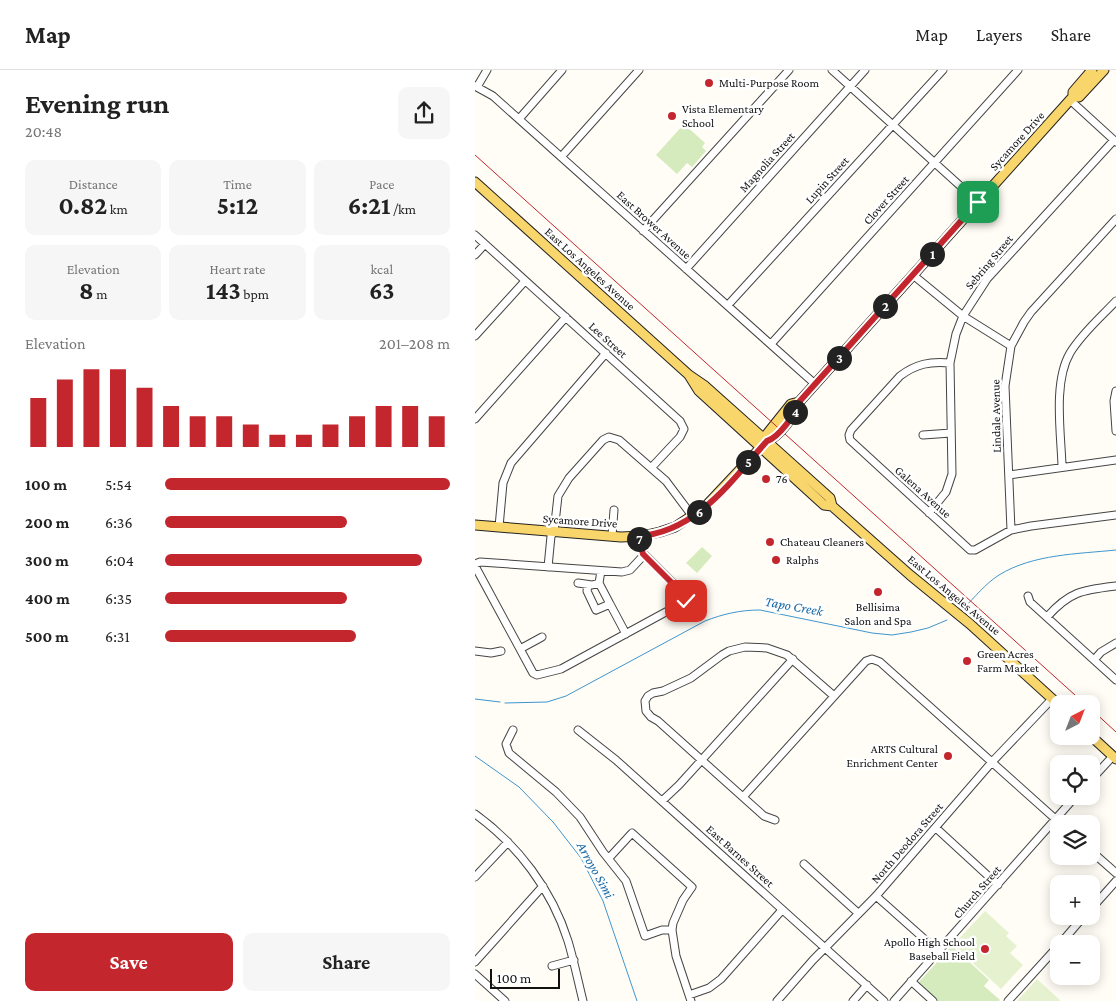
<!DOCTYPE html>
<meta charset="utf-8">
<style>
:root{--surface:#fff;--page:#f6f6f6;--text:#222;--muted:#767676;--line:#e0e0e0;--accent:#c4262e}
body{margin:0;font-family:"Crimson Pro",serif;background:var(--page);color:var(--text);height:100vh;display:flex;flex-direction:column;font-size:19px;white-space:nowrap}
*{box-sizing:border-box;margin:0}
p{font-size:16px;color:var(--muted)}
.icon{flex:none;width:28px;height:28px;fill:none;stroke:currentColor;stroke-width:2;stroke-linecap:round;stroke-linejoin:round}
.map{position:relative;flex:1;overflow:hidden}
.details{display:flex;flex-direction:column;background:var(--surface);width:475px}
.details>*{flex:none}
.needle{width:32px;rotate:42deg}
.controls{position:absolute;left:575px;top:625px;display:grid;gap:10px}
.controls a{display:grid;place-items:center;width:50px;height:50px;border-radius:10px;background:var(--surface);box-shadow:0 2px 12px #0003;font-size:25px}
.scale{position:absolute;left:15px;bottom:12px;width:70px;box-sizing:border-box;padding-left:5px;border:2px solid #111;border-top:0;font-size:14px;line-height:18px;white-space:nowrap;color:#111;-webkit-text-stroke:4px #fff;paint-order:stroke}
.pin{position:absolute;display:grid;place-items:center;width:42px;height:42px;color:#fff;margin:-21px;border-radius:10px;box-shadow:0 2px 8px #0006}
.km{position:absolute;width:25px;height:25px;margin:-12px;border-radius:50%;background:#222;color:#fff;font-size:14px;line-height:25px;text-align:center}
.round{display:grid;place-items:center;flex:none;width:52px;height:52px;border-radius:10px;background:var(--page)}
.summary{display:flex;align-items:center;justify-content:space-between;height:85px;padding:0 25px}
h1{font-size:28px;font-weight:700;line-height:38px}
.figures{display:grid;grid-template-columns:repeat(3,1fr);gap:8px;height:85px;padding:5px 25px}
.figures div{display:grid;align-content:center;border-radius:10px;background:var(--page);text-align:center}
.figures b{font-size:25px;font-weight:700}
.figures small{font-size:14px;font-weight:400}
.figures p{font-size:14px}
.chart{height:140px;padding:10px 25px}
.chart p{display:flex;justify-content:space-between}
.chart svg{width:100%;height:90px;margin-top:5px;stroke:var(--accent);stroke-width:6}
.cta{display:flex;gap:10px;margin-top:auto;padding:10px 25px}
.cta a{flex:1;height:58px;border-radius:10px;background:var(--accent);color:#fff;font-size:20px;font-weight:700;line-height:58px;text-align:center}
.cta a+a{background:var(--page);color:var(--text)}
ul{padding:0 25px;list-style:none;font-size:16px}
li{display:grid;grid-template-columns:80px 60px 1fr;align-items:center;height:38px}
li i{height:12px;border-radius:6px;background:var(--accent)}
header{display:flex;align-items:center;gap:30px;box-sizing:border-box;height:70px;padding:0 25px;background:var(--surface);border-bottom:1px solid var(--line)}
header strong{font-size:24px}
nav{display:flex;gap:28px;margin-inline-start:auto;font-size:18px}
main{display:flex;flex:1;min-height:0}
.map>svg:first-child{display:block}
</style>
<header>
<strong>Map</strong>
<nav><a>Map</a><a>Layers</a><a>Share</a></nav>
</header>
<main>
<section class="details">
<div class="summary"><div><h1>Evening run</h1><p>20:48</p></div><a class="round"><svg class="icon" aria-label="share" viewBox="0 0 24 24"><path d="M12 15V3M7 8l5-5 5 5M5 13v7h14v-7"/></svg></a></div>
<div class="figures">
<div><p>Distance</p><b>0.82<small> km</small></b></div>
<div><p>Time</p><b>5:12</b></div>
<div><p>Pace</p><b>6:21<small> /km</small></b></div>
</div>
<div class="figures">
<div><p>Elevation</p><b>8<small> m</small></b></div>
<div><p>Heart rate</p><b>143<small> bpm</small></b></div>
<div><p>kcal</p><b>63</b></div>
</div>
<div class="chart"><p><span>Elevation</span>201–208 m</p>
<svg viewBox="0 0 160 44" preserveAspectRatio="none"><path d="M5 44V20M15 44V11M25 44V6M35 44V6M45 44V15M55 44V24M65 44V29M75 44V29M85 44V33M95 44V38M105 44V38M115 44V33M125 44V29M135 44V24M145 44V24M155 44V29"/></svg>
</div>
<ul>
<li><b>100 m</b>5:54<i style="width:100%"></i></li>
<li><b>200 m</b>6:36<i style="width:64%"></i></li>
<li><b>300 m</b>6:04<i style="width:90%"></i></li>
<li><b>400 m</b>6:35<i style="width:64%"></i></li>
<li><b>500 m</b>6:31<i style="width:67%"></i></li>
</ul>
<div class="cta"><a>Save</a><a>Share</a></div>
</section>
<div class="map">
<svg width="641" height="931" viewBox="0 0 641 931">
<rect width="100%" height="100%" fill="#fffdf5"/>
<path fill="#d5ebbd" d="M 209,54 L 230,73 L 227,77 L 231,81 L 217,97 L 212,93 L 202,104 L 181,85 Z
M 227,477 L 237,486 L 222,503 L 211,493 Z
M 477,876 L 514,910 L 509,916 L 525,930 L 524,931 L 463,931 L 443,913 Z"/>
<path fill="#e6f2cf" d="M 510,841 L 534,863 L 531,866 L 542,876 L 535,883 L 548,895 L 526,919 L 478,875 Z
M 562,909 L 586,931 L 542,931 Z"/>
<g fill="none" stroke-linecap="round" stroke-linejoin="round">
<path stroke="#3f96cf" stroke-width="1" d="M 488,539 C 500,527 510,514 524,505 C 558,484 603,484 641,480
M 0,629 L 25,632
M 30,633 L 72,632 L 91,626 L 230,551 C 248,544 265,540 285,540 L 397,563 L 417,565 L 436,562 L 453,558 L 472,550
M 0,686 L 44,717 L 78,752 L 106,788 L 128,831 L 162,931"/>
<g stroke="#444" stroke-width="9">
<path id="minor" d="M 357,0 L 503,132
M 0,16 L 18,26 L 340,314
M 2,17 L 12,0
M 595,30 L 641,72
M 44,49 L 87,0
M 86,87 L 164,0
M 168,161 L 314,0
M 0,165 L 205,351 L 209,359 L 205,367 L 176,398
M 0,185 L 10,174
M 211,199 L 390,0
M 438,205 L 488,246 L 536,276
M 253,235 L 468,0
M 0,266 L 50,211
M 296,274 L 543,0
M 475,293 C 455,291 441,294 425,306 L 376,360 L 374,365 L 375,370 L 495,480 L 500,480 L 536,460 L 556,456 L 641,445
M 641,321 L 639,331 L 641,361
M 0,349 L 91,247
M 448,365 L 476,363
M 587,396 C 586,363 578,312 595,283 C 607,263 626,247 641,231
M 534,405 L 641,390
M 454,443 L 471,422 L 477,404 L 475,293 L 481,264 L 488,246 L 512,209 L 639,70
M 24,457 L 28,413 L 36,393 L 131,283
M 536,460 L 530,316 L 536,276 L 549,252 L 556,242 L 641,149
M 137,466 L 139,440
M 0,494 L 5,492 L 147,502 L 155,500 L 169,485
M 0,496 L 58,603 L 62,605 L 86,599 L 211,531 L 212,527 L 168,483 L 163,466
M 73,497 L 76,466 L 79,462 L 83,426 L 94,408 L 128,370 L 134,367 L 144,370 L 191,411 L 218,447
M 103,513 L 117,515 L 124,513 L 126,501
M 113,515 L 112,521 L 121,540 L 135,534 L 124,513
M 553,526 L 555,532 L 641,610
M 135,534 L 151,564
M 572,547 C 595,521 608,520 641,516
M 45,579 L 67,567
M 0,581 L 16,583 L 26,581
M 619,590 L 626,582 L 641,573
M 38,660 L 31,674 L 34,683 L 81,722 L 105,747 L 128,782 L 151,811 L 170,866 L 187,860 L 197,860
M 103,660 L 141,690 L 409,931
M 616,710 L 638,686
M 268,727 L 391,591 L 397,589 L 405,592 L 586,754
M 187,731 L 204,715 L 318,589
M 0,744 C 43,775 77,820 93,871 C 99,891 103,911 108,931
M 300,750 L 289,746 L 183,651 L 176,647 L 171,641 L 170,631 L 173,626 L 178,623 L 188,621 L 216,608 L 247,585 L 254,581 L 270,577 L 292,578 L 312,585 L 359,626
M 461,758 L 523,815
M 616,781 L 641,803
M 134,788 L 157,763 L 217,817 L 208,830 L 198,853 L 197,860 L 201,886 L 216,931
M 329,794 L 383,843
M 0,807 L 33,772
M 401,826 L 464,882
M 616,839 L 641,811
M 585,874 L 609,846
M 0,892 L 68,816
M 77,896 L 99,890
M 0,904 L 30,931
M 436,911 L 458,931
M 214,925 L 234,918 L 246,909 L 307,840
M 302,931 L 338,890 L 401,826 L 517,692 L 577,629
M 378,931 L 392,915
M 419,931 L 601,726
M 533,931 L 584,875"/>
</g>
<g stroke="#222" stroke-width="11">
<path id="major" d="M 598,27 L 604,27 L 629,0
M 0,112 L 214,305 L 230,316 L 355,428 L 357,436
M 214,305 L 224,321 L 349,435 L 357,436 L 435,505 L 495,554 L 584,635
M 292,371 L 292,364 L 316,334 L 324,332
M 0,455 L 146,467 L 167,466 L 185,462 L 200,457 L 229,438 L 292,371 C 303,368 321,344 324,332 L 595,30 L 598,27 L 598,22 L 617,0
M 616,666 L 641,689"/>
</g>
<use href="#minor" stroke="#fff" stroke-width="7"/>
<use href="#major" stroke="#f9d66b" stroke-width="9"/>
<path stroke="#c4262e" stroke-width="1" d="M 0,85 L 610,634
M 616,639 L 641,662"/>
</g>
<g fill="none" stroke-linecap="round" stroke-linejoin="round">
<g stroke="#fff" stroke-width="10">
<path id="route" d="M 211,531 L 212,528 L 168,484 L 163,466 C 221,463 257,410 292,371 C 303,368 321,344 324,332 L 503,132"/>
</g>
<use href="#route" stroke="#c4262e" stroke-width="6"/>
</g>
<g fill="#c4262e" stroke="#fff" stroke-width="2">
<circle cx="234" cy="13" r="5"/>
<circle cx="197" cy="46" r="5"/>
<circle cx="291" cy="409" r="5"/>
<circle cx="295" cy="472" r="5"/>
<circle cx="301" cy="490" r="5"/>
<circle cx="403" cy="522" r="5"/>
<circle cx="492" cy="591" r="5"/>
<circle cx="473" cy="686" r="5"/>
<circle cx="510" cy="879" r="5"/>
</g>
<g text-anchor="middle" stroke-width="5" stroke-linejoin="round" paint-order="stroke">
<g font-size="12" fill="#111" stroke="#fff" text-anchor="start">
<text x="244" y="17">Multi-Purpose Room</text>
<text x="207" y="43">Vista Elementary<tspan x="207" dy="14">School</tspan></text>
<text x="301" y="413">76</text>
<text x="305" y="476">Chateau Cleaners</text>
<text x="311" y="494">Ralphs</text>
<text x="403" y="541" text-anchor="middle">Bellisima<tspan x="403" dy="14">Salon and Spa</tspan></text>
<text x="502" y="588">Green Acres<tspan x="502" dy="14">Farm Market</tspan></text>
<text x="463" y="683" text-anchor="end">ARTS Cultural<tspan x="463" dy="14">Enrichment Center</tspan></text>
<text x="500" y="876" text-anchor="end">Apollo High School<tspan x="500" dy="14">Baseball Field</tspan></text>
</g>
<g font-size="12" fill="#111" stroke="#fff">
<text transform="translate(542 71) rotate(-48)" y="4">Sycamore Drive</text>
<text transform="translate(292 92) rotate(-48)" y="4">Magnolia Street</text>
<text transform="translate(352 110) rotate(-48)" y="4">Lupin Street</text>
<text transform="translate(411 130) rotate(-48)" y="4">Clover Street</text>
<text transform="translate(179 155) rotate(42)" y="4">East Brower Avenue</text>
<text transform="translate(514 192) rotate(-50)" y="4">Sebring Street</text>
<text transform="translate(115 199) rotate(42)" y="4">East Los Angeles Avenue</text>
<text transform="translate(133 270) rotate(42)" y="4">Lee Street</text>
<text transform="translate(521 346) rotate(-91)" y="4">Lindale Avenue</text>
<text transform="translate(448 422) rotate(42)" y="4">Galena Avenue</text>
<text transform="translate(105 451) rotate(4)" y="4">Sycamore Drive</text>
<text transform="translate(479 525) rotate(40)" y="4">East Los Angeles Avenue</text>
<text transform="translate(432 773) rotate(-49)" y="4">North Deodora Street</text>
<text transform="translate(265 786) rotate(42)" y="4">East Barnes Street</text>
<text transform="translate(502 822) rotate(-49)" y="4">Church Street</text>
</g>
<g font-size="14" font-style="italic" fill="#1768a6" stroke="#fff">
<text transform="translate(319 536) rotate(10)" y="5">Tapo Creek</text>
<text transform="translate(121 800) rotate(61)" y="5">Arroyo Simi</text>
</g>
</g>
</svg>
<div class="controls">
<a><svg class="needle" viewBox="-14 -14 28 28"><path d="M0-13l5 13h-10z" fill="#e53935"/><path d="M0 13l5-13h-10z" fill="#767676"/></svg></a>
<a><svg class="icon" aria-label="locate" viewBox="0 0 24 24"><circle cx="12" cy="12" r="6"/><path d="M12 2v4M12 18v4M2 12h4M18 12h4"/></svg></a>
<a><svg class="icon" aria-label="layers" viewBox="0 0 24 24"><path d="M12 4l9 5-9 5-9-5zM3 14l9 5 9-5"/></svg></a>
<a>+</a>
<a>−</a>
</div>
<div class="scale">100 m</div>
<div class="pin" style="left:503px;top:132px;background:#1e9e55"><svg class="icon" aria-label="arrive" viewBox="0 0 24 24"><path d="M6 21V4h12l-3 4 3 4H6"/></svg></div>
<div class="pin" style="left:211px;top:531px;background:#d93025"><svg class="icon" aria-label="check" viewBox="0 0 24 24"><path d="M5 12l5 5 9-10"/></svg></div>
<b class="km" style="left:457px;top:184px">1</b>
<b class="km" style="left:410px;top:236px">2</b>
<b class="km" style="left:364px;top:288px">3</b>
<b class="km" style="left:320px;top:342px">4</b>
<b class="km" style="left:273px;top:392px">5</b>
<b class="km" style="left:224px;top:442px">6</b>
<b class="km" style="left:164px;top:469px">7</b>
</div>
</main>
